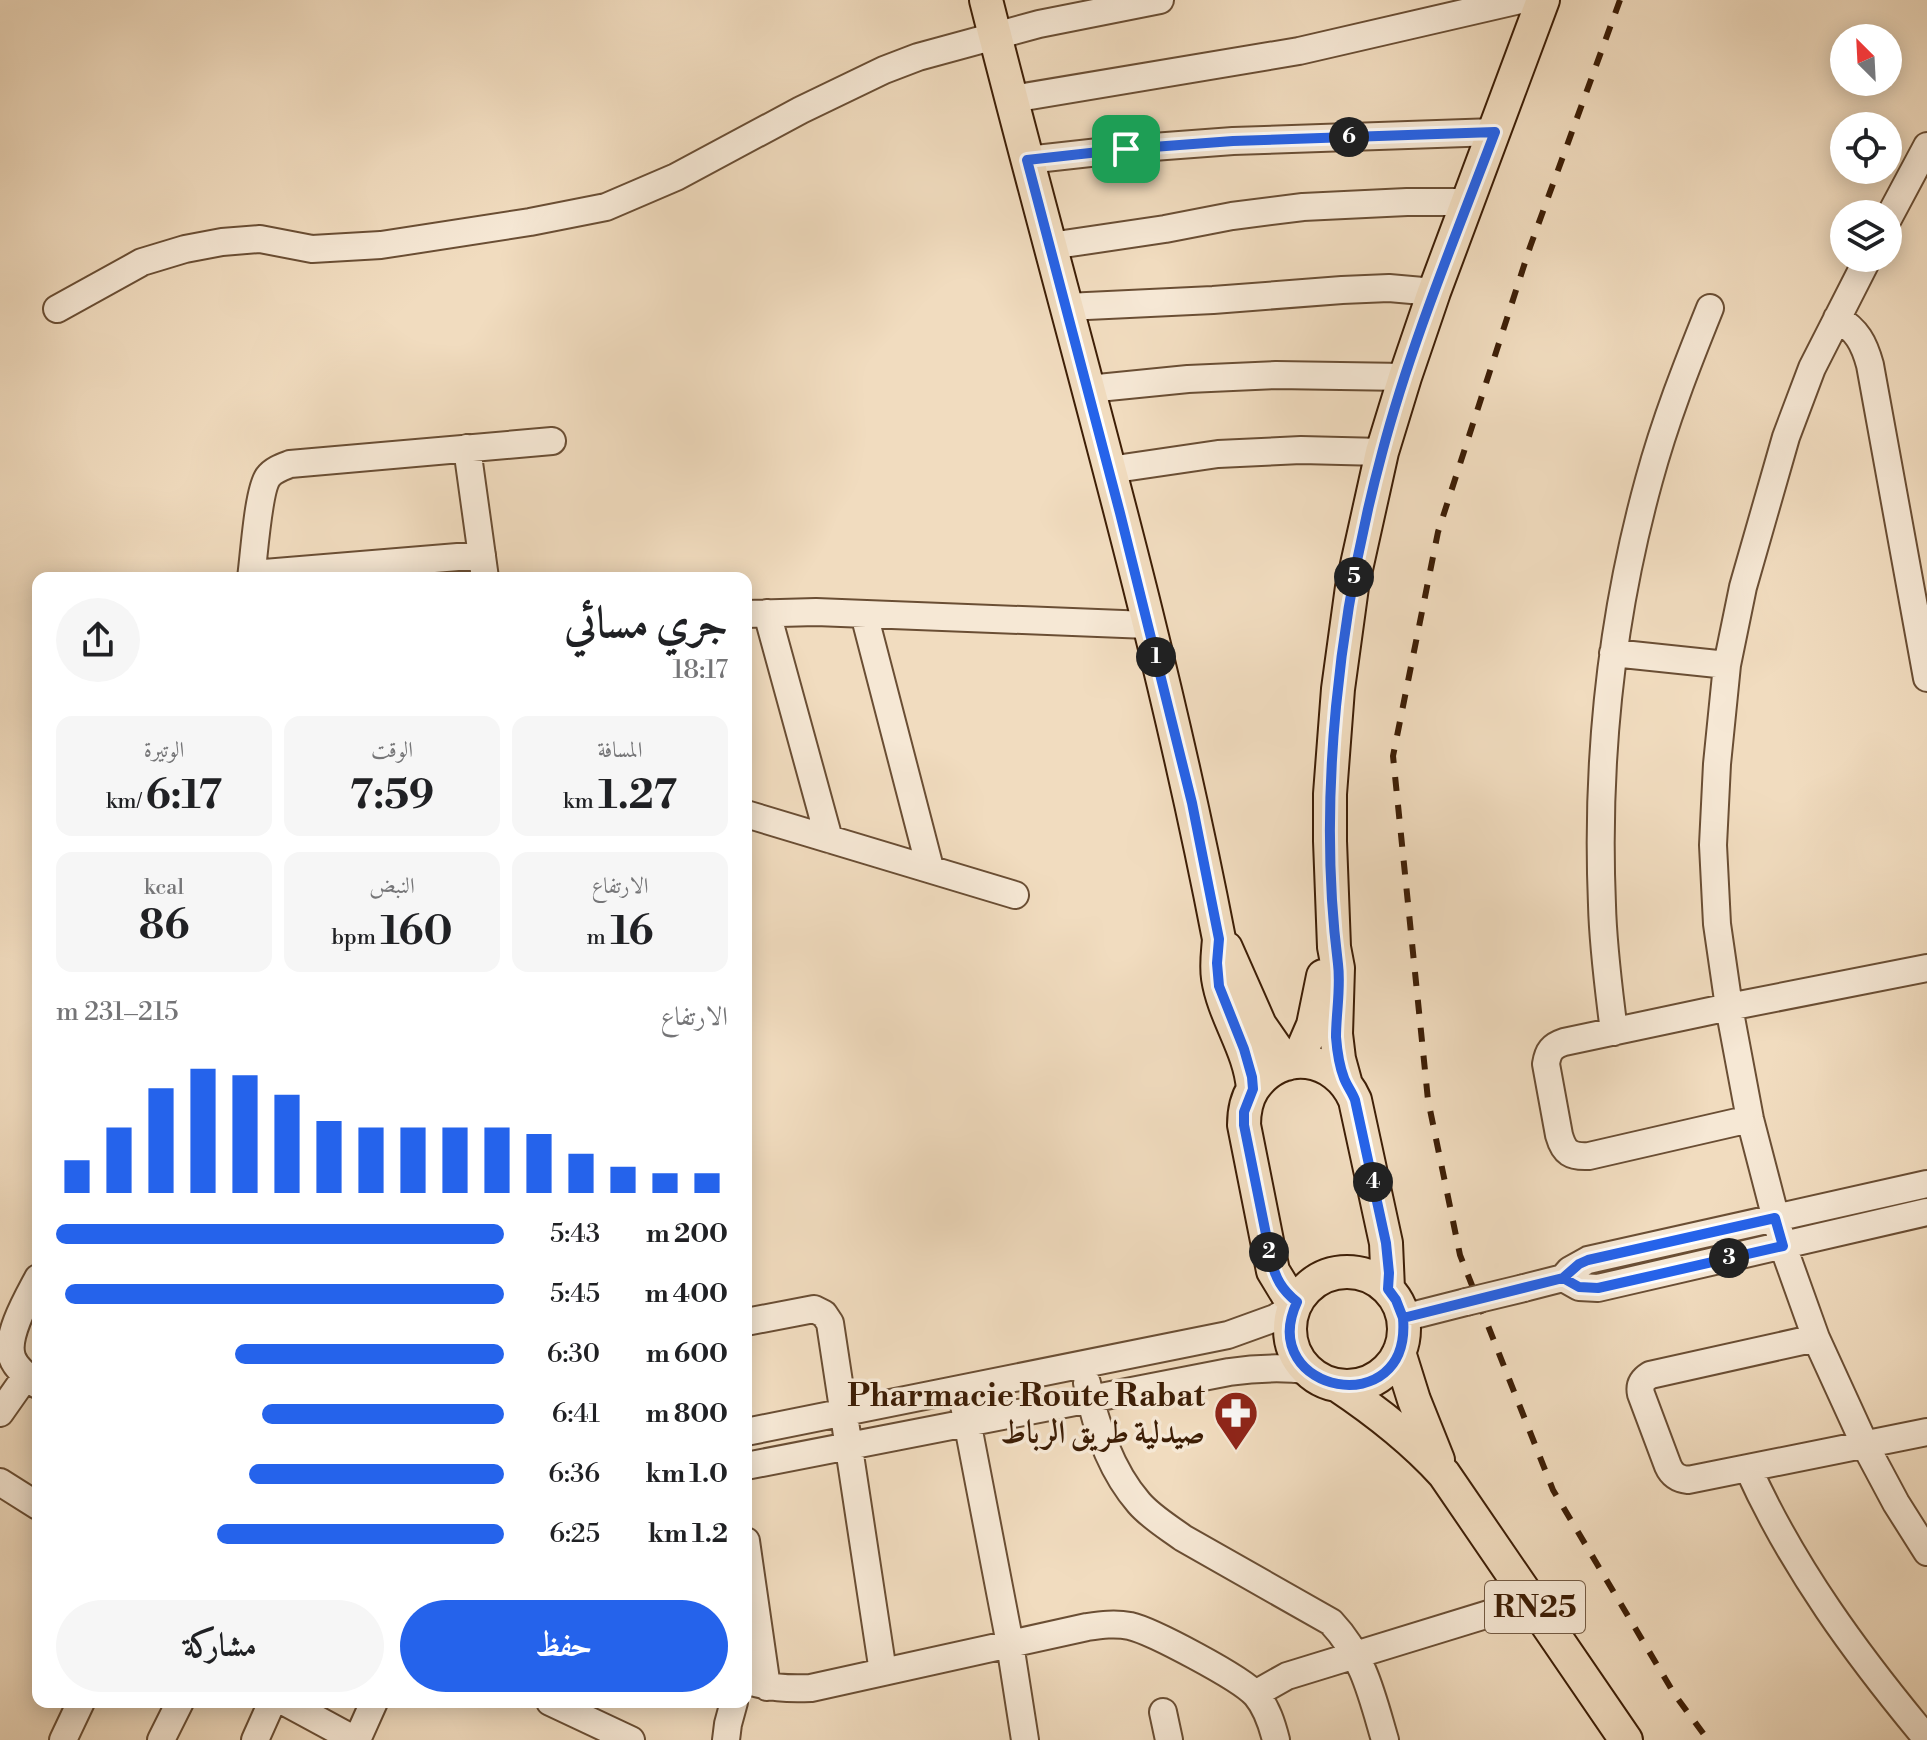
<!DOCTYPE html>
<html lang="ar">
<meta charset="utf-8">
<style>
:root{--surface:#fff;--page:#f6f6f6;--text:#202124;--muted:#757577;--accent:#2563eb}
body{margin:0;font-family:"Libre Bodoni",Amiri,serif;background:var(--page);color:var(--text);direction:rtl;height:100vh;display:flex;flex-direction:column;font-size:30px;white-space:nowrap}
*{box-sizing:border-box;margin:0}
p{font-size:26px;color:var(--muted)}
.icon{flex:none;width:44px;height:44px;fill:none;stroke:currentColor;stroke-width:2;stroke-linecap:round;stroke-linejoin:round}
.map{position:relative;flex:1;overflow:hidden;direction:ltr}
.side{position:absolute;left:32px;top:572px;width:720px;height:1136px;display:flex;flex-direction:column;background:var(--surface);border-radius:16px;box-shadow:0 4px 20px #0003;direction:rtl}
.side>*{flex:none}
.needle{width:52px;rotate:336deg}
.buttons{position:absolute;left:1830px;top:24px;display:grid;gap:16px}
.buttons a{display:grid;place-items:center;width:72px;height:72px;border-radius:50%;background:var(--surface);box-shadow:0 4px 20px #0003;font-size:40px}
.pin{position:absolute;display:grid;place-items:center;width:68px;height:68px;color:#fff;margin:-34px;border-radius:16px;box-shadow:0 4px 12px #0006}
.km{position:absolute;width:40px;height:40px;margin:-20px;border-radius:50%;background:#222;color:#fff;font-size:22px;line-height:40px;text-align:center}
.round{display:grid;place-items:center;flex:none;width:84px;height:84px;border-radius:42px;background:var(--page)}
.overview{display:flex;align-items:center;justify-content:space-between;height:136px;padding:0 24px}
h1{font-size:44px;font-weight:700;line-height:60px}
.stats{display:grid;grid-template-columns:repeat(3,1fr);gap:12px;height:136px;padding:8px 24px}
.stats div{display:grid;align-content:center;border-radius:16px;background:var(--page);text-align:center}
.stats b{font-size:40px;font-weight:700}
.stats small{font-size:22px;font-weight:400}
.stats p{font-size:22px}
.chart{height:224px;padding:16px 24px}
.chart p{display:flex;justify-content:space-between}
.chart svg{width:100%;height:144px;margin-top:8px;stroke:var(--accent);stroke-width:6}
.action{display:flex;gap:16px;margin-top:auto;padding:16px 24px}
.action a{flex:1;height:92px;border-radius:48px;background:var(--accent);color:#fff;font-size:32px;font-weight:700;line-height:92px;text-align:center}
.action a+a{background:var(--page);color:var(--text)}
ul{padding:0 24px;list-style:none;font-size:26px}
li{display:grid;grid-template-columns:128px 96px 1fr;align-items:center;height:60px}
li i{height:20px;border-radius:10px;background:var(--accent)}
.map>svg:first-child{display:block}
</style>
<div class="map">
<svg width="1927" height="1740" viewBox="0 0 1927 1740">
<rect width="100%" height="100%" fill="#f1dcbf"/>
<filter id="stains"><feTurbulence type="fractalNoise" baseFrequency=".0025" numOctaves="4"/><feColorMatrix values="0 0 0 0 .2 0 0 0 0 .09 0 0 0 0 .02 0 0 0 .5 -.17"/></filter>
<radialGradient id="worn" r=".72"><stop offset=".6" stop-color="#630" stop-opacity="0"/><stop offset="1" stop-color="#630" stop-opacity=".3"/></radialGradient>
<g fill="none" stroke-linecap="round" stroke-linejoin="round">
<g stroke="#6a4e34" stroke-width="30">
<path id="minor" d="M 1012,99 L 1299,51 L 1520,0
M 1027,160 L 1126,149 L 1233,141 L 1495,132
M 1888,219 L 1927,146
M 1050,246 L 1165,229 L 1232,216 L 1303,207 L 1407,202 L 1468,202
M 1868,258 L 1812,368 L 1786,437 L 1743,587 L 1727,665 L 1717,764 L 1713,845 L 1717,924 L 1729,1007 L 1750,1119 L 1783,1246 L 1816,1338 L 1865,1445 L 1896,1503 L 1927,1552
M 1066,307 L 1213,300 L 1342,290 L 1389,288 L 1434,292
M 57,309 L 142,262 L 185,249 L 222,242 L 260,239 L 312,249 L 381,245 L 530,222 L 606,207 L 676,177 L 801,110 L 884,70 L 918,57 L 1039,24 L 1160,0
M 1837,318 C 1857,330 1864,343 1870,365 L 1927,678
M 1088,389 L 1188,379 L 1276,375 L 1405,377
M 467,448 L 485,578
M 1109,470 L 1218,454 L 1301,450 L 1382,452
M 252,574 L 482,555
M 251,578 C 254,557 258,491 268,477 C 273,470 282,467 290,464 L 552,441
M 767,613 L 829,839
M 746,614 L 816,612 L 1148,625
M 864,614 L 930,868
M 1613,653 L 1727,665
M 746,814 L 1015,895
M 1614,1032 C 1609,990 1603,948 1602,905 C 1596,762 1611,618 1649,480 C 1665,421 1687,365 1710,308
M 1750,1119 L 1589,1156 C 1571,1157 1564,1153 1559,1135 L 1546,1064 C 1548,1051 1552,1046 1564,1042 L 1729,1007 L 1927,968
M 38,1278 C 28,1297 5,1336 12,1357 C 16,1369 28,1377 38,1385
M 1563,1278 L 1579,1287 L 1598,1288 L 1927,1212
M 1524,1288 L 1563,1278 L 1570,1270 L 1588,1260 L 1927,1184
M 1403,1318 L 1466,1302
M 746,1322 L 814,1309 L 824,1314 L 830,1323 L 883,1672
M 1816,1338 L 1650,1375 C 1642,1380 1639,1385 1641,1394 L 1668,1466 C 1672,1475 1678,1479 1688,1480 L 1927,1432
M 1087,1383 C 1095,1424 1111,1471 1139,1503 C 1151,1517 1168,1527 1183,1538 L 1331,1622 C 1364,1657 1372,1696 1385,1740
M 964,1405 L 1010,1644 L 1025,1740
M 0,1413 L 26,1376
M 746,1432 L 1228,1335 L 1275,1318 L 1294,1307
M 746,1466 L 1229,1372 C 1256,1368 1280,1367 1307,1370
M 1748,1468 C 1793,1568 1857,1655 1927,1739
M 0,1482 L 38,1506
M 746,1541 L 767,1687
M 746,1680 C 769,1688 787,1689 811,1688 L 1087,1627 C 1101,1625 1115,1623 1130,1626 C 1152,1631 1241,1678 1256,1695 C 1267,1708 1272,1724 1276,1740
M 1255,1694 L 1287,1676 L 1531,1601
M 285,1702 L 355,1740
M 550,1702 L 631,1740
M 1163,1712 L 1169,1740
M 63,1740 L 81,1702
M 161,1740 L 180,1702
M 255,1740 L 272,1702
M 357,1740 L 374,1702
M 726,1740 L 728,1724 L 734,1702"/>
</g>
<g stroke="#3d1e06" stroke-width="36">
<path id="major" d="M 986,0 C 1065,313 1158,622 1219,939 C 1218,952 1216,965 1218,978 C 1224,1017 1250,1049 1253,1089
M 1226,948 L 1260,1025 L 1287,1064
M 1297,1062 L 1313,1025 L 1323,976
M 1345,1081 L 1339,1059 L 1336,1034 L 1338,968 L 1334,947 L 1330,841 L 1330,794 L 1338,689 L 1352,587 L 1382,452 L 1405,377 L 1434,292 L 1543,0
M1290 1329a57 57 0 1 1 114 0a57 57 0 1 1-114 0Z
M 1297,1302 L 1287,1294 L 1273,1271 L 1244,1125 C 1244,1113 1246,1100 1253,1089 C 1281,1047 1336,1056 1355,1100 L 1386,1243 L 1388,1289
M 1399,1352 L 1414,1400 L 1438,1460
M 1337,1385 C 1376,1411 1413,1440 1444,1474 L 1626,1740"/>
</g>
<use href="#minor" stroke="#f6e8d5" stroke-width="26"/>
<use href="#major" stroke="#f1dcbf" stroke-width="32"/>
<path stroke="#3d1e06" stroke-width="6" stroke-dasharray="14 14" stroke-linecap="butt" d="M 1620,0 L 1530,247 L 1438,532 L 1393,756 L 1428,1100 L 1460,1255 L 1553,1490 L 1675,1695 L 1708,1740"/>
<g stroke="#6a4e34" stroke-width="30" stroke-linecap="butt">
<path id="minor-bridge" d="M 1466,1302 L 1524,1288"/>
</g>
<use href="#minor-bridge" stroke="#f6e8d5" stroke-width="26"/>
</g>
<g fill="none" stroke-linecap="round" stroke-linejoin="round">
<g stroke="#fff" stroke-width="16">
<path id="route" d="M 1126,149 L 1027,160 L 1120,513 L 1192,803 L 1219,939 L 1217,963 L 1219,986 L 1244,1049 L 1252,1077 L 1253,1089 L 1244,1112 L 1244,1125 L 1271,1259 C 1275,1278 1282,1290 1297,1302 C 1255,1393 1412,1424 1403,1318 L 1563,1278 L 1579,1287 L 1598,1288 L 1783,1246 L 1775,1218 L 1588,1260 L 1579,1264 L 1563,1278 L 1403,1318 L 1396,1300 L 1388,1289 L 1389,1273 L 1386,1243 L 1355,1100 C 1352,1092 1347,1086 1344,1078 C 1339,1065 1337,1050 1336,1037 C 1336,1013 1341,988 1338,964 C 1317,799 1339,613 1382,453 C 1411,343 1455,238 1495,132 L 1233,141 L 1126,149"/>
</g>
<use href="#route" stroke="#2563eb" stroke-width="10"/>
</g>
<defs>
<g id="pharmacy-pin" transform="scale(2.3)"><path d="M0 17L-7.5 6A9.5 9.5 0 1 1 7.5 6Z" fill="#8f2418" stroke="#f6e8d5"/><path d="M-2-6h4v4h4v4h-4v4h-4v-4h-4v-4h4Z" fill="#fff"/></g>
</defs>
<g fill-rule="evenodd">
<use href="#pharmacy-pin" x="1236" y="1413"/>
</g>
<g text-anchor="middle" stroke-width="7" stroke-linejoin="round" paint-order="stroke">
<rect fill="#f6e8d5" stroke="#745b44" stroke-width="2" x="1485" y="1581" width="100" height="52" rx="6"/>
<g font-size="30" font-weight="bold" fill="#3d1e06">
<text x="1535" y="1617">RN25</text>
</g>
<g font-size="32" font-weight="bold" fill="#3d1e06" stroke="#f6e8d5" text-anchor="end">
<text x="1205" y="1406">Pharmacie Route Rabat<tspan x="1205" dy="37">صيدلية طريق الرباط</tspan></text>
</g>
</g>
<rect width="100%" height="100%" filter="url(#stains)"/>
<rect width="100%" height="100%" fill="url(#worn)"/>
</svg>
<div class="buttons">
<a><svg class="needle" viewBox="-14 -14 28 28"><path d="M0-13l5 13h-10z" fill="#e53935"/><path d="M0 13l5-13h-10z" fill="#757577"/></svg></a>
<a><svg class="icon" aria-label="locate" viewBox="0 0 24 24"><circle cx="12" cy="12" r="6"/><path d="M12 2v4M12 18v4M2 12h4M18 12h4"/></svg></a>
<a><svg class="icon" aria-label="layers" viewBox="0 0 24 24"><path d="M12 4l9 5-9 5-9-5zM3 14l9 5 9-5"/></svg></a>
</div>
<div class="pin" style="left:1126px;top:149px;background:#1e9e55"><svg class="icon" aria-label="arrive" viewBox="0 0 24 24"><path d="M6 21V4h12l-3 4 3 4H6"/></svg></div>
<b class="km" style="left:1156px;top:657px">1</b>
<b class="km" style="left:1269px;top:1252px">2</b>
<b class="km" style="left:1729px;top:1258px">3</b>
<b class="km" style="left:1373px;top:1182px">4</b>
<b class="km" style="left:1354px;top:577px">5</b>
<b class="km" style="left:1349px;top:137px">6</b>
<section class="side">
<div class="overview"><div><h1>جري مسائي</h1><p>18:17</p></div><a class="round"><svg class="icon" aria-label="share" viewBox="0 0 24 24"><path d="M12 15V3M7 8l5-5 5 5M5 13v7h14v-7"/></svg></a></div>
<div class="stats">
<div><p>المسافة</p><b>1.27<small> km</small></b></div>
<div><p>الوقت</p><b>7:59</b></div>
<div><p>الوتيرة</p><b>6:17<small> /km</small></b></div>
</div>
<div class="stats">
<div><p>الارتفاع</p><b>16<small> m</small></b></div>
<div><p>النبض</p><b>160<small> bpm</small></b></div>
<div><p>kcal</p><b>86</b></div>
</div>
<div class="chart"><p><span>الارتفاع</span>215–231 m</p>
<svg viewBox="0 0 160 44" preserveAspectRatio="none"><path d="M5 44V34M15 44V24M25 44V12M35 44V6M45 44V8M55 44V14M65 44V22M75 44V24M85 44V24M95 44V24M105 44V24M115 44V26M125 44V32M135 44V36M145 44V38M155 44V38"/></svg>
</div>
<ul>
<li><b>200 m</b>5:43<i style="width:100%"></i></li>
<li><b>400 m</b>5:45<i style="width:98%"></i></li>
<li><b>600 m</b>6:30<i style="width:60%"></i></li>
<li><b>800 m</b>6:41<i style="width:54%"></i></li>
<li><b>1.0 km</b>6:36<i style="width:57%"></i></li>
<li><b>1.2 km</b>6:25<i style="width:64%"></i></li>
</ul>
<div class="action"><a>حفظ</a><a>مشاركة</a></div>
</section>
</div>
